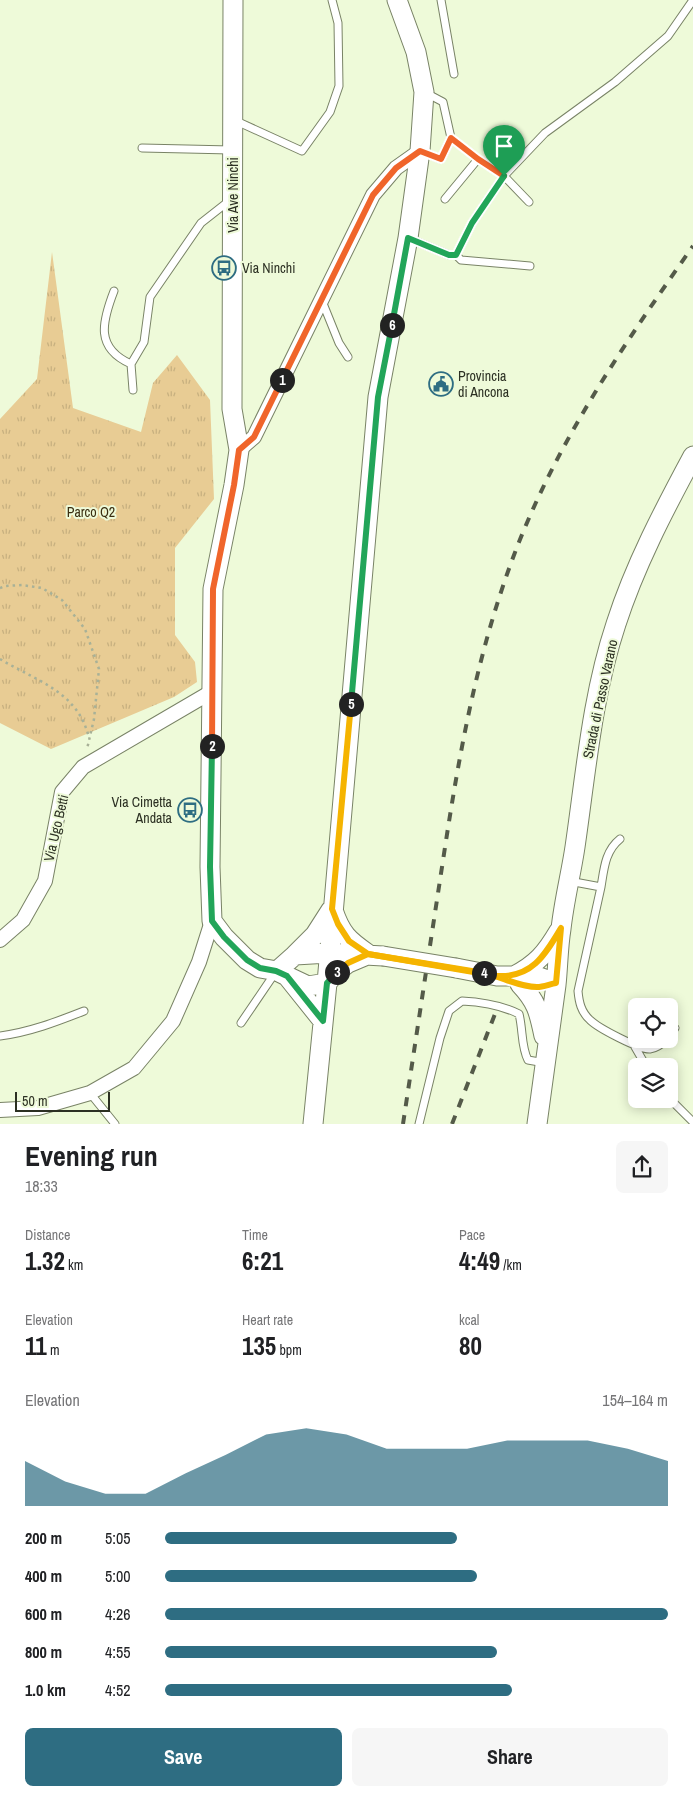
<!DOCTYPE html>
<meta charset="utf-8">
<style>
:root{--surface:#fff;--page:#f6f6f6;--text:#202124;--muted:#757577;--accent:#2e6d82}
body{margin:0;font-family:"Archivo Narrow",sans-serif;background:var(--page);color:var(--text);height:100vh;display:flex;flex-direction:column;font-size:19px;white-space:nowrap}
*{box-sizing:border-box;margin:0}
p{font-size:16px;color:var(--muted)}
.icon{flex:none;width:28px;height:28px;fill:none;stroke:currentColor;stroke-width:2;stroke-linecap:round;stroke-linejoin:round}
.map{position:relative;height:1124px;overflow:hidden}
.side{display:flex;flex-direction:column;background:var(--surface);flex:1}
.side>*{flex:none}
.tools{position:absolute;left:628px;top:998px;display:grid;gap:10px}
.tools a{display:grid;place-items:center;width:50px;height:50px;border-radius:8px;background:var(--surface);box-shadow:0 2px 12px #0003;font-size:25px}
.scale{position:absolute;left:15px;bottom:12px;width:95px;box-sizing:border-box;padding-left:5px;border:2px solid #2c3023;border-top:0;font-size:14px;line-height:18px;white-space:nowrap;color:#2c3023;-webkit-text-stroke:4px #eefad9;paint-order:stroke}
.pin{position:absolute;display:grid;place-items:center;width:42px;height:42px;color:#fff;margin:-51px -21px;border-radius:50% 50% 50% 0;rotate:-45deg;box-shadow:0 0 5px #0007}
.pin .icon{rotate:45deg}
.km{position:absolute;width:25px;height:25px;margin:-12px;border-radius:50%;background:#222;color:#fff;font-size:14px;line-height:25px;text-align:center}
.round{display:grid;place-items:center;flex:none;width:52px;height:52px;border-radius:8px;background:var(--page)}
.summary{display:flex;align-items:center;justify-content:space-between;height:85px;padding:0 25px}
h1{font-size:28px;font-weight:700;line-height:38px}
.stats{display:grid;grid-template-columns:repeat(3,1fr);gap:8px;height:85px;padding:5px 25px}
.stats div{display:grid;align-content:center}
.stats b{font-size:25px;font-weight:700}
.stats small{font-size:14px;font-weight:400}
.stats p{font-size:14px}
.chart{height:140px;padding:10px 25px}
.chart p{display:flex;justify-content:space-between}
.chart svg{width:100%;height:90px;margin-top:5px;fill:var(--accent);opacity:.7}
.action{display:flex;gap:10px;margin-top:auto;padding:10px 25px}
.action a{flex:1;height:58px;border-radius:8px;background:var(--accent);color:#fff;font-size:20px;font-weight:700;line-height:58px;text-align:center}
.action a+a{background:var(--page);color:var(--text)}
ul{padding:0 25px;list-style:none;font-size:16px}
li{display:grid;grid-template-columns:80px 60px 1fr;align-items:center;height:38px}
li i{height:12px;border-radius:6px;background:var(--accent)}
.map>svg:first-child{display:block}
</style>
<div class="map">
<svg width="693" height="1124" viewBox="0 0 693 1124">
<defs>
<pattern id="park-tufts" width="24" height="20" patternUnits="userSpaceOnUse" patternTransform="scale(1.25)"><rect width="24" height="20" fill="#e8cc94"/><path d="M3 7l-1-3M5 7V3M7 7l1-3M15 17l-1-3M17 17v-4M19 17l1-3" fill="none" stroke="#c7b07f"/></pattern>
</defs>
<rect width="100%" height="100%" fill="#eefad9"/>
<path fill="url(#park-tufts)" d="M 52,252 L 73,408 L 141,432 L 153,383 L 177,355 L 210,400 L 214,499 L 175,548 L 175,635 L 195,662 L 197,682 L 174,697 L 51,749 L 0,723 L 0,419 L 37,379 Z"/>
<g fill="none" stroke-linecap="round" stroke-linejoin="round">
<g stroke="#798366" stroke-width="9">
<path id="lane" d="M 441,0 L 454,74
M 234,120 L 302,151 L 330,112 L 339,86 L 338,23 L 332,0
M 451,138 L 478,159 L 504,176 L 529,202
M 142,148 L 231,150
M 420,151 L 441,159 L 451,138 L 443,102 L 426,93
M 445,199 L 478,159
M 408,238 L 449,255 L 456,255 L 461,260 L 530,266
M 456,255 L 472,223 L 504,176 L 545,133 L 615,82 L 668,36 L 693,0
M 114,291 C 102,322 95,348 131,364
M 322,301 L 339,343 L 348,357
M 133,390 L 131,364 L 144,342 L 150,297 L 201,223 L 229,201
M 569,881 L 601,887 L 578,991 C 579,1002 581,1012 590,1020 C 598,1028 640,1050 650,1049 C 657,1048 663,1043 667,1039
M 601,887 C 604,869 605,851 620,839
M 241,1023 L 275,973
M 0,1036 C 30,1032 56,1022 84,1011
M 669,1036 L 675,1028
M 635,1047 L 646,1066
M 90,1093 L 115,1124
M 669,1098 L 693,1122
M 419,1124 L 440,1038 L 449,1011 L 462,1001 C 482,1002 501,1005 519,1014 C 523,1029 521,1047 528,1060 L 545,1063"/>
</g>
<g stroke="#798366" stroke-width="16">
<path id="street" d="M 239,450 L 254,437 L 373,195 L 396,168 L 420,151
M 0,940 L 23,920 L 45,881 L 62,792 L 83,767 L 213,691
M 0,1110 L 38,1108 L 90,1093 L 134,1068 L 173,1021 L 199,962 L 212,921"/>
</g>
<g stroke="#798366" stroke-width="21">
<path id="secondary" d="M 233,0 L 232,409 L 239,450 L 234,485 L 213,589 L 210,867 L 212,921 L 224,937 L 247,960 L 260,968 L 277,971 L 287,976 L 323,1021
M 333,910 C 341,934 348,940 368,954
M 295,955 L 315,935 L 331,910
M 456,968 L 497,976 L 536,976 L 556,983
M 277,971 L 295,955 L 329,953 L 383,956
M 514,976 C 537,964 546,953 559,931
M 289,977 L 308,986 L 327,983 L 335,973 L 348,963 L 367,955
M 520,984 C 537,1002 539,1012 544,1036
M 313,1124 L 327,983 L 378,397 L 408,238 L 420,151 L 424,92 L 416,52 L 397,0
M 537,1124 C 543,1077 550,1031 556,985 C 558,966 558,947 561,929 C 564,901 571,874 575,847 C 586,772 592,696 616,624 C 635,565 664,510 693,456"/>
</g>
<path stroke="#a8b197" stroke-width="2.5" stroke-dasharray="2.5 4" stroke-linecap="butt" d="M 0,588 L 5,586 L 22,585 L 42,588 L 62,600 L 85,629 L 99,669 L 94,719 L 87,749
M 0,659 C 36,681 78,691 89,738"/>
<use href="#lane" stroke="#fff" stroke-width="7"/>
<use href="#street" stroke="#fff" stroke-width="14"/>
<use href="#secondary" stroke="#fff" stroke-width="19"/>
<path stroke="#545a49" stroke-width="4" stroke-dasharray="9 9" stroke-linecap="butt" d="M 403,1124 C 416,1038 429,952 442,867 C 459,754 477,649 519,542 C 562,434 627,340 693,246
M 452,1124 L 495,1014"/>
<g stroke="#798366" stroke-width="21" stroke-linecap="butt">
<path id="secondary-bridge" d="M 383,956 L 456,968"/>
</g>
<use href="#secondary-bridge" stroke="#fff" stroke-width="19"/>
</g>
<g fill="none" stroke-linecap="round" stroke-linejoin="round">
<g stroke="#fff" stroke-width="10">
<path id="split-1" d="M 282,380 L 373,195 L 396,168 L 420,151 L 441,159 L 451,138 L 478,159 L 504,176"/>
</g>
<g stroke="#fff" stroke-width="10">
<path id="split-2" d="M 212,746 L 213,589 L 234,485 L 239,450 L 254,437 L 282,380"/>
</g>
<g stroke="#fff" stroke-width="10">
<path id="split-3" d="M 212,746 L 210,867 L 212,921 L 224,937 L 247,960 L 260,968 L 276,971 L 287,976 L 323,1021 L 327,983 L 337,972"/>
</g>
<g stroke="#fff" stroke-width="10">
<path id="split-4" d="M 337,972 L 348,963 L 368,954 L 497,976 C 532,978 545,955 561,928 L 556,983 C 550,984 543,987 537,987 C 518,987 501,976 484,973"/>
</g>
<g stroke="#fff" stroke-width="10">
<path id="split-5" d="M 351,704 L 332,909 L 338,924 L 349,941 L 368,954 L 484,973"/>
</g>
<g stroke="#fff" stroke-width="10">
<path id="split-6" d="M 351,704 L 378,397 L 392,325"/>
</g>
<g stroke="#fff" stroke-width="10">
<path id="split-7" d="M 392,325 L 408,238 L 449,255 L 456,255 L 472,223 L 504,176"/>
</g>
<use href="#split-1" stroke="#f0652b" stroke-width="6"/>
<use href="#split-2" stroke="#f0652b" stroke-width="6"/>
<use href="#split-3" stroke="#22a559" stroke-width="6"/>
<use href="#split-4" stroke="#f5b400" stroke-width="6"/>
<use href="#split-5" stroke="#f5b400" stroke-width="6"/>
<use href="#split-6" stroke="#22a559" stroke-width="6"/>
<use href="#split-7" stroke="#22a559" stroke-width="6"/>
</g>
<defs>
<g id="bus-ring" transform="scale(1.25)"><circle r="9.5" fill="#eefad9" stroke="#2e6d82" stroke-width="1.5"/><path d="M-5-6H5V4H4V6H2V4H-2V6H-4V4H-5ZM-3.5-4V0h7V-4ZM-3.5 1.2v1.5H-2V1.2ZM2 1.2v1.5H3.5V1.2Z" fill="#2e6d82"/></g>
<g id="civic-ring" transform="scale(1.25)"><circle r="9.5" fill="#eefad9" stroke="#2e6d82" stroke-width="1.5"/><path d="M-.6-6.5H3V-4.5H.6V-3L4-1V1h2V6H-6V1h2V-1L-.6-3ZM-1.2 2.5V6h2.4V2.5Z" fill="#2e6d82"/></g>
</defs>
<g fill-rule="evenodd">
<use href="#bus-ring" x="224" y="268"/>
<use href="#civic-ring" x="441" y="384"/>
<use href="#bus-ring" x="190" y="810"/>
</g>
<g text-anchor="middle" stroke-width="4" stroke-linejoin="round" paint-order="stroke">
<g font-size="14" fill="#2c3023" stroke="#eefad9">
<text transform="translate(233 195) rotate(-90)" y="5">Via Ave Ninchi</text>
<text transform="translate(600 699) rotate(-78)" y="5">Strada di Passo Varano</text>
<text transform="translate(56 828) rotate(-77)" y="5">Via Ugo Betti</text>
</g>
<g font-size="14" fill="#2c3023" stroke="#eefad9" text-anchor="start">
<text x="242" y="273">Via Ninchi</text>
<text x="458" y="381">Provincia<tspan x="458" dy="16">di Ancona</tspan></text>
<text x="172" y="807" text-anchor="end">Via Cimetta<tspan x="172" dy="16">Andata</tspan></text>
</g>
<g font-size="14" fill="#3a2d10" stroke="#eefad9">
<text x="91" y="517">Parco Q2</text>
</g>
</g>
</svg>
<div class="tools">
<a><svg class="icon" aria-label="locate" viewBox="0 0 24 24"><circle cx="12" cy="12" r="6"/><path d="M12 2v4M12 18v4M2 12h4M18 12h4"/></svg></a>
<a><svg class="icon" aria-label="layers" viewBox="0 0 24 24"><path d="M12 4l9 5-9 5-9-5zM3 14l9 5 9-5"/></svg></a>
</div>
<div class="scale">50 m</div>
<div class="pin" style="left:504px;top:176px;background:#1e9e55"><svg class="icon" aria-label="arrive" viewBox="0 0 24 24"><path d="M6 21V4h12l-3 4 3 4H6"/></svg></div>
<b class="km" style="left:282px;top:380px">1</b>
<b class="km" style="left:212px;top:746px">2</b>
<b class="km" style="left:337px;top:972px">3</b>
<b class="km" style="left:484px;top:973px">4</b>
<b class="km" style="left:351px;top:704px">5</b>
<b class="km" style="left:392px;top:325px">6</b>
</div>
<section class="side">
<div class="summary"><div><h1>Evening run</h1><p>18:33</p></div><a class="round"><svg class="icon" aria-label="share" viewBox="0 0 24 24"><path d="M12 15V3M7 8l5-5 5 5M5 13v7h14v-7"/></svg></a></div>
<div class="stats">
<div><p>Distance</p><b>1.32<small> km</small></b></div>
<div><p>Time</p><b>6:21</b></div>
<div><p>Pace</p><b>4:49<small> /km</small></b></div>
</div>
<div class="stats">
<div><p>Elevation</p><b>11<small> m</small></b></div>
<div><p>Heart rate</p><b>135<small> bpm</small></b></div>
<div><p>kcal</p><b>80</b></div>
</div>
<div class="chart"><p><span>Elevation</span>154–164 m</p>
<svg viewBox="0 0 160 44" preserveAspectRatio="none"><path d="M0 44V22L10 32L20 38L30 38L40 28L50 19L60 9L70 6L80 9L90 16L100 16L110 16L120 12L130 12L140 12L150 16L160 22V44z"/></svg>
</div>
<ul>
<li><b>200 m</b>5:05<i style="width:58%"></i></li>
<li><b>400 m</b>5:00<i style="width:62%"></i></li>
<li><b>600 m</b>4:26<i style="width:100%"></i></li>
<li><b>800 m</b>4:55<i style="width:66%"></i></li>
<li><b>1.0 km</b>4:52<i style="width:69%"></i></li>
</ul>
<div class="action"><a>Save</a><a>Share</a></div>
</section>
